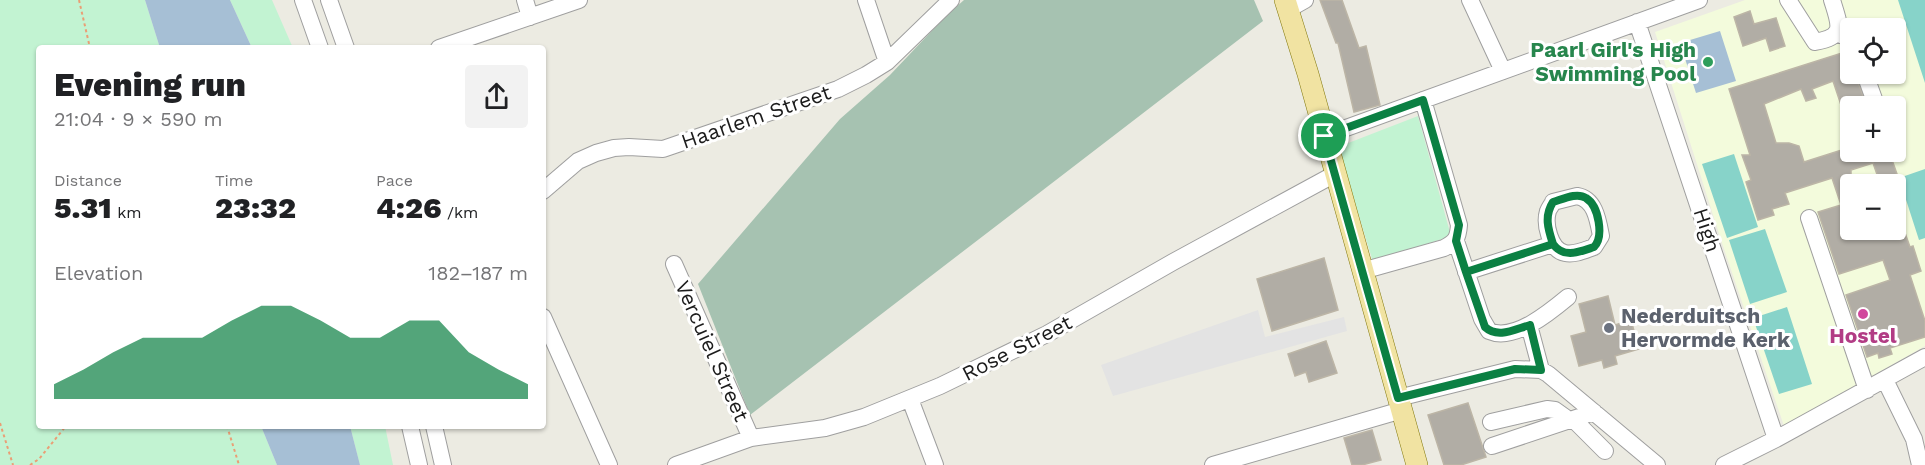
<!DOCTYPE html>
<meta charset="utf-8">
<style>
:root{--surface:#fff;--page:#f2f2f2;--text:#202124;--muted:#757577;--accent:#0b8043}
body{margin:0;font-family:"Work Sans",sans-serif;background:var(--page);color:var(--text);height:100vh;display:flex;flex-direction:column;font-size:22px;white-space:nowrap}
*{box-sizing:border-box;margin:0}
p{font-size:20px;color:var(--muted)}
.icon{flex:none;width:33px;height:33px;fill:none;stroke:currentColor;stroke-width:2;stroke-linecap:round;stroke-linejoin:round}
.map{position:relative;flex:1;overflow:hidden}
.panel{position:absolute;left:36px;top:45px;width:510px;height:384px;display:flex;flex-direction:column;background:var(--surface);border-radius:6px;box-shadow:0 2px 4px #0004}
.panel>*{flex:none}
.buttons{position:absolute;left:1840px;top:18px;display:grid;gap:12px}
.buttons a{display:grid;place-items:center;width:66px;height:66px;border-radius:6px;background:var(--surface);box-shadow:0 2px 4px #0004;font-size:30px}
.pin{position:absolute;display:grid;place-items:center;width:51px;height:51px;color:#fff;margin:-26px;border:3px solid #fff;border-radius:50%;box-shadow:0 2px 6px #0007}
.round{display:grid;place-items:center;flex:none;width:63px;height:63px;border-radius:6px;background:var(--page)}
.head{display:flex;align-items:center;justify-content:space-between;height:102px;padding:0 18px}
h1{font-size:33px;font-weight:800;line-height:45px}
.stats{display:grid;grid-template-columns:repeat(3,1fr);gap:9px;height:102px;padding:6px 18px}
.stats div{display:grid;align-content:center}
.stats b{font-size:30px;font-weight:800}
.stats small{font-size:16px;font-weight:400}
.stats p{font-size:16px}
.chart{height:168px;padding:12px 18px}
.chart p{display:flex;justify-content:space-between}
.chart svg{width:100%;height:108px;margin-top:6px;fill:var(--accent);opacity:.7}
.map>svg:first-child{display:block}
</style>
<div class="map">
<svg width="1925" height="465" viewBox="0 0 1925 465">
<rect width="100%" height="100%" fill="#ecebe2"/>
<path fill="#f3fbdc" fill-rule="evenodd" d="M 1745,0 L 1925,0 L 1925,346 L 1784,426 L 1721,240 L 1655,32 ZM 1851,28 L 1896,28 L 1896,74 L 1851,74 ZM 1851,106 L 1896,106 L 1896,152 L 1851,152 ZM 1851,184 L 1896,184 L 1896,230 L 1851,230 Z"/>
<path fill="#a6c2b1" d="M 964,0 L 1254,0 L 1263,21 L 750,415 L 698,284 L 840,119 L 890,75 L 944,18 Z"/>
<path fill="#c2f3d2" d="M 0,0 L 145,0 L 160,48 L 39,48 L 39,426 L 261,426 L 277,465 L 0,465 Z
M 230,0 L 272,0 L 293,48 L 252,48 Z
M 1418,116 L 1451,236 L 1373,262 L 1338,147 Z
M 350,426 L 385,426 L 393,465 L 360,465 Z"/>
<path fill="#87d3c9" d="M 1898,0 L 1925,0 L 1925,83 Z
M 1734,154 L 1758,227 L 1727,238 L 1702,164 Z
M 1925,169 L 1925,238 L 1919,240 L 1899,178 Z
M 1765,229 L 1787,292 L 1750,304 L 1729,240 Z
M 1787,307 L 1812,384 L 1779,394 L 1753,318 Z"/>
<path fill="#e3e3e3" d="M 1258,310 L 1265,337 L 1344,317 L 1347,331 L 1113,396 L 1101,365 Z"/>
<path fill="#a6bfd5" d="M 145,0 L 230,0 L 252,48 L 160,48 Z
M 1720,31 L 1736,81 L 1696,93 L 1680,43 Z
M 261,426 L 350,426 L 360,465 L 277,465 Z"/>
<path fill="#b1ada5" stroke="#bcb5a6" stroke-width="1.5" d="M 1320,0 L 1342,0 L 1359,48 L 1366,46 L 1380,105 L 1354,112 L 1338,43 L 1336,43 Z
M 1750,11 L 1754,24 L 1776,18 L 1785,46 L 1770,51 L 1766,38 L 1743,46 L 1734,17 Z
M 1845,52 L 1851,54 L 1851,74 L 1855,74 L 1867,106 L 1851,106 L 1851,129 L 1849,129 L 1833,81 L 1812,89 L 1816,98 L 1806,101 L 1801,89 L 1764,104 L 1776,143 L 1789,143 L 1799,146 L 1804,162 L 1851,147 L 1851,152 L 1900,152 L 1901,154 L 1891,157 L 1897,174 L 1879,180 L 1873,163 L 1851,170 L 1851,230 L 1904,230 L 1910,247 L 1913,246 L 1921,271 L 1910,275 L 1925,321 L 1925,337 L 1890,348 L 1892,354 L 1879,358 L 1878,353 L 1867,357 L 1846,295 L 1890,280 L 1883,260 L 1839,274 L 1818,212 L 1841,205 L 1832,178 L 1785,193 L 1789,204 L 1772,209 L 1774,215 L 1758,220 L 1746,182 L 1751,180 L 1742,155 L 1750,155 L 1729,89 Z
M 1324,258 L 1338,310 L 1272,331 L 1257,279 Z
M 1608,296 L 1615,325 L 1631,320 L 1639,349 L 1615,356 L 1617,364 L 1604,368 L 1602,360 L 1579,366 L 1571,336 L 1586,332 L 1579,304 Z
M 1326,341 L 1337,373 L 1309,382 L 1306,372 L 1295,376 L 1288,354 Z
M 1468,403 L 1486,457 L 1461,465 L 1444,465 L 1428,415 Z
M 1372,430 L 1381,460 L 1362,465 L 1352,465 L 1344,438 Z"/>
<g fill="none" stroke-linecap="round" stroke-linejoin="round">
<g stroke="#9f9f9f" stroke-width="18">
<path id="minor" d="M 303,0 L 320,48
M 329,0 L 346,48
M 525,0 L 530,17
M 866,0 L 887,62
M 1470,0 L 1503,71
M 1788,0 L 1815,42 C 1846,36 1840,26 1832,0
M 1289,9 L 1305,0
M 1637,22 L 1776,439
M 1838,33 L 1847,38 L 1851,44
M 439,48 L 579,0
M 1865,74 L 1874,99
M 1324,136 L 1699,0
M 543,191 L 578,161 L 596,153 L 614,148 L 629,147 L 663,149 L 838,89 L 866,75 L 887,62 L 951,0
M 1577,196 C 1595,199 1598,220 1601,236 L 1594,247 C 1585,250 1575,255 1565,253 C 1550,250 1544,224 1548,211 C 1548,210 1553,203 1553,202 Z
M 1809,218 L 1867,390
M 1456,241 L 1482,319 L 1489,331 C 1514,342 1550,312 1568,297
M 674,264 L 751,438
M 1362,271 L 1444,248 C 1456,242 1458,238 1459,225 L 1423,100
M 1466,272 L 1553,244
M 543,317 L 609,465
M 1529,325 L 1541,370
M 1885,380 L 1914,439 L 1920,465
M 1398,398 L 1515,369 L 1541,370 L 1548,374 L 1657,465
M 910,399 L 935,465
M 1573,419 L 1605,451
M 1491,422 L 1547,409 L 1555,410 L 1569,420
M 410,426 L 419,465
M 434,426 L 443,465
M 1492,446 L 1594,412
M 676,465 L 751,438 L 825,428 L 864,417 L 940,386 L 1047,334 L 1173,262 L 1335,174
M 1213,465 L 1402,410
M 1724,465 L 1776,439 L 1925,357"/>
</g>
<g stroke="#847a0f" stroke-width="22">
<path id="major" d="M 1285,0 L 1308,74 L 1417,465"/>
</g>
<path stroke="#ea9e75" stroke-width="2" stroke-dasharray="3 3" stroke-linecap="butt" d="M 79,0 L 90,48
M 0,423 L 13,465
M 227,426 L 239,465
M 30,465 L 39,459 L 66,426"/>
<use href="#minor" stroke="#fff" stroke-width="16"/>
<use href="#major" stroke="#f1e3a2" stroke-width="21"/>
</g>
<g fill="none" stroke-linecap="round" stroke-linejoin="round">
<g stroke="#fff" stroke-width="12">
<path id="route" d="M 1324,136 L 1398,398 L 1515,369 L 1541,370 L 1530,325 C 1515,329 1498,339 1485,327 L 1466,272 L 1553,244 C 1564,259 1579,252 1594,247 C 1604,237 1599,206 1586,198 C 1577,192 1563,199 1553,202 C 1544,216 1548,229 1553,244 L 1466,272 L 1456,241 L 1459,225 L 1423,100 L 1324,136"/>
</g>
<use href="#route" stroke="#0b8043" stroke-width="8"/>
</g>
<circle fill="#2e9e5b" stroke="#fff" stroke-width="2" cx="1708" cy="62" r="6"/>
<circle fill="#d1479c" stroke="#fff" stroke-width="2" cx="1863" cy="314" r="6"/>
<circle fill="#6b7280" stroke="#fff" stroke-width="2" cx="1609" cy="328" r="6"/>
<g text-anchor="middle" stroke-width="6" stroke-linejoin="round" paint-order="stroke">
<g font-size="21" font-weight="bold" fill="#27864d" stroke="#fff" text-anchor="end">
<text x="1696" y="57">Paarl Girl's High<tspan x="1696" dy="24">Swimming Pool</tspan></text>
</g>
<g font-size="21" fill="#1b1b1b" stroke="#fff">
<text transform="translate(756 117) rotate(-19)" y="7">Haarlem Street</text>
<text transform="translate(1707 230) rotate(72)" y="7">High</text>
<text transform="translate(1017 348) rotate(-27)" y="7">Rose Street</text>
<text transform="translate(712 351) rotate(66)" y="7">Vercuiel Street</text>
</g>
<g font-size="21" font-weight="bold" fill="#5b616d" stroke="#fff" text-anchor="start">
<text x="1621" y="323">Nederduitsch<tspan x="1621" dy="24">Hervormde Kerk</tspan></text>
</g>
<g font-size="21" font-weight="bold" fill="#b23c85" stroke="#fff">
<text x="1863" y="343">Hostel</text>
</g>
</g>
</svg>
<div class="buttons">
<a><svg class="icon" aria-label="locate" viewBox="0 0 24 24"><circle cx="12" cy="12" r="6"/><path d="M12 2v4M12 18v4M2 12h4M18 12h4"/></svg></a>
<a>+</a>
<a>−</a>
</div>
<div class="pin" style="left:1324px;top:136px;background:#1e9e55"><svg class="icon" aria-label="arrive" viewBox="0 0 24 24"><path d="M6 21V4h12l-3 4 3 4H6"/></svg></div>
<section class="panel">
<div class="head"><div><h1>Evening run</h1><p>21:04 · 9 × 590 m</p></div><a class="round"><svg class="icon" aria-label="share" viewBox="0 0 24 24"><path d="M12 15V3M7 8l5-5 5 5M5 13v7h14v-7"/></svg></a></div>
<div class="stats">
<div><p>Distance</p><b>5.31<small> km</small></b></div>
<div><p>Time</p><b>23:32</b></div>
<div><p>Pace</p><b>4:26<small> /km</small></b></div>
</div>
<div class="chart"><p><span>Elevation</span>182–187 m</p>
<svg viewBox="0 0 160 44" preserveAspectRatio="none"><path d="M0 44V38L10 32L20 25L30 19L40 19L50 19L60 12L70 6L80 6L90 12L100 19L110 19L120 12L130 12L140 25L150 32L160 38V44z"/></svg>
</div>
</section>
</div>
